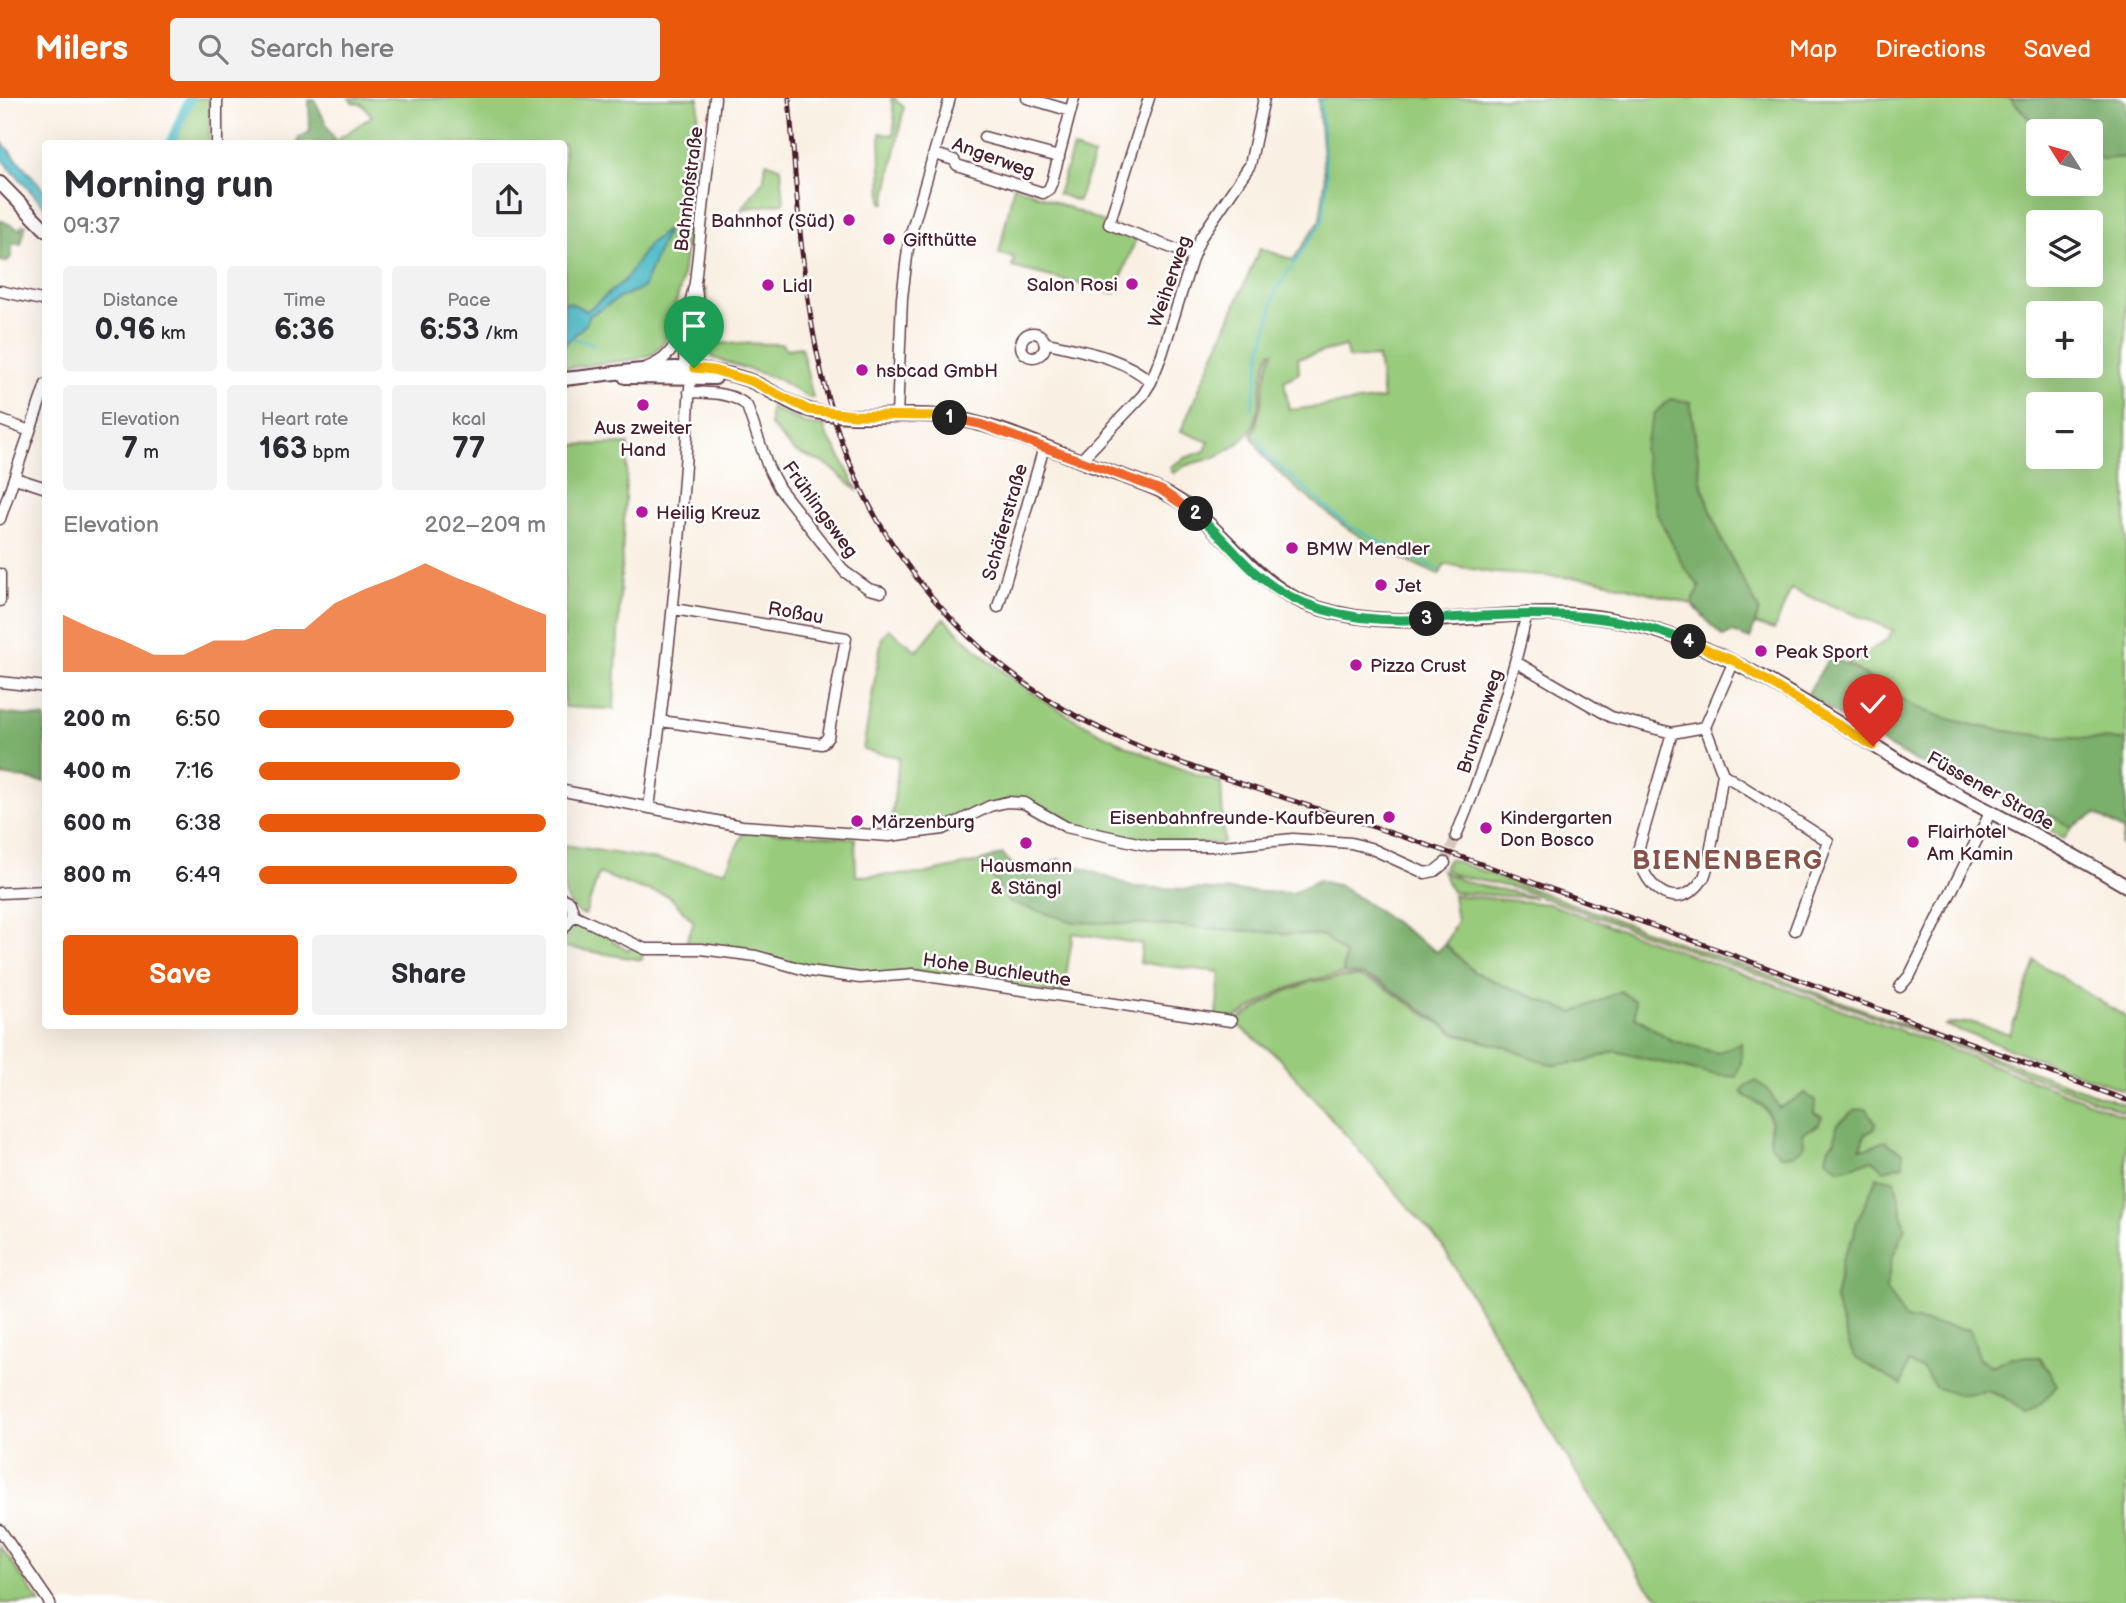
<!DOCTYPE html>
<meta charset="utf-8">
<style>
:root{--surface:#fff;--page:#f2f2f3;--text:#2b2b33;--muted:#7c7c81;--accent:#ea580c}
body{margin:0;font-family:"Balsamiq Sans",sans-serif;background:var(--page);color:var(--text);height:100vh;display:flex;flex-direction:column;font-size:26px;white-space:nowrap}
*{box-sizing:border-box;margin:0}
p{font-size:23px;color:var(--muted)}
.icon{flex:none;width:38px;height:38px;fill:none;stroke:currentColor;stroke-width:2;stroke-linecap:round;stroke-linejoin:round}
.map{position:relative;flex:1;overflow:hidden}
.side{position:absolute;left:42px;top:42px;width:525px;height:889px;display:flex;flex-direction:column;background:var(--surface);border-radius:7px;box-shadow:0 7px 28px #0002}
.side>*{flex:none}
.needle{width:46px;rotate:307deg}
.tools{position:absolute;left:2026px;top:21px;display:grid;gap:14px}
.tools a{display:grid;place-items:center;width:77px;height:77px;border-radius:7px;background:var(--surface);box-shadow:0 7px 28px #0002;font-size:35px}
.pin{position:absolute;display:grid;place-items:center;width:60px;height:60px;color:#fff;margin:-72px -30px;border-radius:50% 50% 50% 0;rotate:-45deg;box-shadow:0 0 7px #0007}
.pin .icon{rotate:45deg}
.km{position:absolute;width:35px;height:35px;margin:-18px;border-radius:50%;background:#222;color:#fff;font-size:19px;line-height:35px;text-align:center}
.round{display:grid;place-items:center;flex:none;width:74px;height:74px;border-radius:7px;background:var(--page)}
.overview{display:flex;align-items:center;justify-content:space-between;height:119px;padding:0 21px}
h1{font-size:38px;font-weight:700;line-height:52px}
.stats{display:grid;grid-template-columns:repeat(3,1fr);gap:10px;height:119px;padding:7px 21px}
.stats div{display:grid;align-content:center;border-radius:7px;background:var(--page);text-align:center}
.stats b{font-size:30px;font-weight:700}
.stats small{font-size:19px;font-weight:400}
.stats p{font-size:19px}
.chart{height:196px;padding:14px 21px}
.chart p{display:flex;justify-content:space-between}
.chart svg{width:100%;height:126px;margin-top:7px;fill:var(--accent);opacity:.7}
.primary-button{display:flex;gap:14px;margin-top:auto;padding:14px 21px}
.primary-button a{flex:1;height:80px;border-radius:7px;background:var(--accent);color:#fff;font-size:28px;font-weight:700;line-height:80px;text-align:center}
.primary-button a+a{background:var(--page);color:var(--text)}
ul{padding:0 21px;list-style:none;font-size:23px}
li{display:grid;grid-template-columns:112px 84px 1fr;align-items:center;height:52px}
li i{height:18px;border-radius:9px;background:var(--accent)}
header{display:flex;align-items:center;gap:42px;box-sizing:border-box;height:98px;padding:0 35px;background:var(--accent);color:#fff}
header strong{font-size:33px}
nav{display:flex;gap:38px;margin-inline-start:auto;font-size:24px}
.search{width:490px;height:63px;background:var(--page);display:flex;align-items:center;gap:18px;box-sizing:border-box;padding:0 24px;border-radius:7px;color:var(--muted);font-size:26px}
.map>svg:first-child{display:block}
</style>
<header>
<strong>Milers</strong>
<div class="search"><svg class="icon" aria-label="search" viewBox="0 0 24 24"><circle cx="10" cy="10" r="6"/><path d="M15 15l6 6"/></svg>Search here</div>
<nav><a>Map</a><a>Directions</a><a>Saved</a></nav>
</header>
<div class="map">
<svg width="2126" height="1505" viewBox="0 0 2126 1505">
<rect width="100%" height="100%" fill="#fff"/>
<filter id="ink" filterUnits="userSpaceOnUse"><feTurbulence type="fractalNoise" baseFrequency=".0143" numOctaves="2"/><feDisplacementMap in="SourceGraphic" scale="14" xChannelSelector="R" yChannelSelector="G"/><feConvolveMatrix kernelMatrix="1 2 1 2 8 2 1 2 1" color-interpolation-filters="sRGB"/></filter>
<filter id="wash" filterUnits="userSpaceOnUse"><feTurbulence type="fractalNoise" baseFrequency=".00686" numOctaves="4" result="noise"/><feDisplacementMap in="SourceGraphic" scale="28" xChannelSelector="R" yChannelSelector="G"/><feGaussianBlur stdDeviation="1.57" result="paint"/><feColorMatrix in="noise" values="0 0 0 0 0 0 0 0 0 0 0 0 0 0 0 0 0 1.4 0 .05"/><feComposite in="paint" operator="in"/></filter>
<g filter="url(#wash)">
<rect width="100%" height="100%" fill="#f9f0e3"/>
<path fill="#98cb7c" stroke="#717554" stroke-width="2" fill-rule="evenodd" d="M 191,0 L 210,0 L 209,45 L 172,45 Z
M 349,0 L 699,0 L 693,91 L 681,187 L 665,243 L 653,256 L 637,261 L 564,270 L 564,46 L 331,46 L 372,18 L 362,6 L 352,4 Z
M 891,0 L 896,0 L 896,3 L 904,9 L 885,105 L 882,105 L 880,35 L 893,37 L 895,23 Z
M 1318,0 L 2010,0 L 2033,24 L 2050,33 L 2039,33 L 2039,86 L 2091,86 L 2091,55 L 2102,61 L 2126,59 L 2126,642 C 2070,642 1965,634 1915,609 C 1891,596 1870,579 1847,565 L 1886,543 L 1893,532 L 1791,491 L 1774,532 L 1755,526 L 1759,512 L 1722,443 L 1702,388 L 1690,304 L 1684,469 L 1700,489 L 1692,506 L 1596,481 L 1494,475 L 1445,466 L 1439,477 L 1376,449 L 1344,428 L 1296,390 L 1266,361 L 1251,337 C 1266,311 1260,280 1274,254 L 1272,253 C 1256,278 1265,317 1247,337 C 1239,346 1221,358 1209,361 C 1197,365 1183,366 1174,375 L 1171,373 L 1170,369 L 1185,360 L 1205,353 L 1209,344 L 1181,333 L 1260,150 L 1293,162 L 1320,122 L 1325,84 ZM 2039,124 L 2091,124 L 2091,177 L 2039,177 ZM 2039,215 L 2091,215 L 2091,268 L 2039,268 ZM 1345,248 L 1348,260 L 1378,259 L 1383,301 L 1289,312 L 1284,283 L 1299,275 L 1298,260 ZM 2039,306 L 2091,306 L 2091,359 L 2039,359 Z
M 1073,50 L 1094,58 L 1078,103 L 1058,96 Z
M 766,64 L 781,70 L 784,105 L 747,110 L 739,115 L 764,81 Z
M 1014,87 L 1137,138 L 1115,195 L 1012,169 L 1014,159 L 999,156 Z
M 706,190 L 708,245 L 782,246 L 786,251 L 801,249 L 813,300 L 809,300 L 778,281 L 713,260 L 704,250 Z
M 770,310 L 810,327 L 824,328 L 827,339 L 836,350 L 858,393 L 828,367 L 794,353 L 770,327 Z
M 628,346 L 614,611 L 564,609 L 564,347 Z
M 944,520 C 1019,599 1118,651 1221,685 L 1224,745 L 1152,746 L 1067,727 L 1007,702 L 943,729 L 890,735 L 899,659 L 863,652 L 882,539 L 889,531 L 917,553 Z
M 2020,708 L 2054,719 L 2071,729 L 2064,740 L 2048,731 Z
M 745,732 L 855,740 L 856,778 L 923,776 L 982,763 L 1009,804 L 1075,824 L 1143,826 L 1324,838 L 1345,857 L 1343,876 L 1311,882 L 1281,893 L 1231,922 L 1216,919 L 1220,874 L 1140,865 L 1142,846 L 1073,835 L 1063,896 L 914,874 L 860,878 L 684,849 L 694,824 L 669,798 L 629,787 L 599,775 L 585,817 C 556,807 564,771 564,747 L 725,773 Z
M 1449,761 L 2126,1007 L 2126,1014 L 1926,937 L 1519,791 L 1455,777 L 1444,770 Z
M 1442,772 C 1468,791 1505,789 1535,800 L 1452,794 Z
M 1453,797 L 1549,806 L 1927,942 L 2126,1018 L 2126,1505 L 1667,1505 L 1646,1487 L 1587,1393 L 1441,1146 L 1277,958 L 1234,924 L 1282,895 L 1311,884 L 1343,879 L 1360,879 L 1379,886 L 1457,937 L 1505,949 L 1551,967 L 1585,964 L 1615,953 L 1713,977 L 1717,955 L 1671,942 L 1635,918 L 1620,893 L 1573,915 L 1507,889 L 1474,874 L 1445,846 L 1457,823 ZM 1767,991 L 1779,1010 L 1806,995 L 1814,1015 L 1821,1019 L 1818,1027 L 1770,1046 C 1771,1029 1773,1013 1756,1004 ZM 1873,1020 L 1875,1031 L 1865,1036 L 1860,1050 L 1869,1050 L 1885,1043 L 1873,1062 L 1839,1071 L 1829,1049 L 1835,1042 ZM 1900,1113 L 1905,1131 L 1892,1160 L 1886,1190 L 1905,1221 L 1969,1232 L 1980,1261 L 1992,1268 L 2010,1259 L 2025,1314 L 2004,1299 L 1987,1293 L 1958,1297 L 1935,1289 L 1923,1270 L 1908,1265 L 1901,1286 L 1851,1252 L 1835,1202 L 1843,1159 L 1854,1138 Z
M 576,821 L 615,839 L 613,844 L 628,852 L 632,847 L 643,852 L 642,862 L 564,849 L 564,833 Z
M 2035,863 L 2126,919 L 2126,993 L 1944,927 L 1970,924 L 2010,936 Z
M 0,1448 L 40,1505 L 0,1505 Z"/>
<path fill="#7aaf6c" stroke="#62674c" stroke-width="2" d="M 2010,0 L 2121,0 L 2126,4 L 2126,59 L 2102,61 L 2091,55 L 2091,33 L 2050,33 L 2033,24 Z
M 314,1 L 335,43 L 331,45 L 298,45 L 298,40 L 310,34 L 309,3 Z
M 0,122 L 21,132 L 21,127 L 26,127 L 21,146 L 12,146 L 12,157 L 7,164 L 0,163 Z
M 1670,301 L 1690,304 L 1702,388 L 1722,443 L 1759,512 L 1750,541 L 1733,534 L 1723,539 L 1692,506 L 1700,489 L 1684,469 L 1657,416 L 1643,351 L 1655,315 Z
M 1830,558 C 1862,572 1887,596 1919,610 C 1971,634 2068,642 2126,642 L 2126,748 L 2121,747 L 2124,733 L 2096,716 L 2071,729 L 2054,719 L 2020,708 L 1959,676 L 1915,663 L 1868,637 L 1807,597 Z
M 0,615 L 45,620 L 45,684 L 0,677 Z
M 1002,756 L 1018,772 L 1043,769 L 1058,761 L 1134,789 L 1292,795 L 1318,782 L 1343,789 L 1437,854 L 1445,846 L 1474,874 L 1507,889 L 1573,915 L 1620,893 L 1635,903 L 1635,919 L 1671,942 L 1717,955 L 1741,945 L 1741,964 L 1736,979 L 1713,977 L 1615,953 L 1585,964 L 1551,967 L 1505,949 L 1458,936 L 1380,884 L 1361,877 L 1343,876 L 1345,857 L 1324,838 L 1143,826 L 1074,824 L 1009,804 L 982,763 Z
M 1755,983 L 1767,991 L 1779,1010 L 1805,995 L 1815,1003 L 1814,1015 L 1822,1019 L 1818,1027 L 1803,1035 L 1804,1049 L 1793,1057 L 1780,1057 L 1770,1046 C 1771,1032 1773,1015 1761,1006 C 1753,1001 1749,1002 1741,994 L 1746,987 Z
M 1867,1011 L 1876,1026 L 1875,1031 L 1865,1036 L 1860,1050 L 1869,1050 L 1884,1043 L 1903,1055 L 1903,1067 L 1884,1072 L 1873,1062 L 1839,1071 L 1826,1060 L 1829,1049 L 1835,1042 L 1837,1027 L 1854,1012 Z
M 1877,1079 L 1895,1082 L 1905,1131 L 1892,1160 L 1886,1190 L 1905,1221 L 1970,1232 L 1980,1261 L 1992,1268 L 2010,1259 L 2040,1259 L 2057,1287 L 2041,1306 L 2025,1315 L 2004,1299 L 1987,1293 L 1958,1297 L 1935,1289 L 1923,1271 L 1908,1265 L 1901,1287 L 1857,1261 L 1851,1252 L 1835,1202 L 1843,1159 L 1854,1138 L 1856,1126 Z"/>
<path fill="#4ebbc8" stroke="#4c6d7a" stroke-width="2" d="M 0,42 L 45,93 L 45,109 L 0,59 Z
M 667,132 L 643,190 L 623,198 L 589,218 L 586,226 L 564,247 L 564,205 L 569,204 L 587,213 L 625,182 L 649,146 Z"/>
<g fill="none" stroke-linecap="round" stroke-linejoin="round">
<path stroke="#4ebbc8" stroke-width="2.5" d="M 572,240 L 593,246
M 1252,311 L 1261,254 L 1276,192 L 1323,122 L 1327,83 L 1320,0
M 1258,340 L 1269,360 L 1347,427 L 1439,472"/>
<path stroke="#4ebbc8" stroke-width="10" d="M 170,46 L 190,0"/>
</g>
</g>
<g filter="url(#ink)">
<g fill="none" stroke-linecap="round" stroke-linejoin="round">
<path stroke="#d6c6be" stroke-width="10" stroke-dasharray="10 5" stroke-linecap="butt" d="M 1445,765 L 1456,738"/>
<g stroke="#643e47" stroke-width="13">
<path id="minor" d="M 217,0 L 217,46
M 1027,0 L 1071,13
M 1149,0 L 1109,126 L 1193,158
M 984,39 L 1059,59
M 935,56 L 954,62 L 957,67 L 1043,95 L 1049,91 L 1052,84 L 1074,0
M 0,193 L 46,203
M1021 247a12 12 0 1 1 24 0a12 12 0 1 1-24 0Z
M 1044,244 C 1080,253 1122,258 1151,284
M 648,269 C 669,261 674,249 684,231
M 684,276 L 685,227 L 695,185 L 715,0
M 689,294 C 708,295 733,294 747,308 L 768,369 L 779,390 L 845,474 L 869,491 L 881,494
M 897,317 L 902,200 L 909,142 L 950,0
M 0,322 L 30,333
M 1080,363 L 1143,297 L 1151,284 L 1162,256 L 1193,158 L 1201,139 L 1250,67 L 1264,0
M 15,380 L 46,390
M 0,421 L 46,286
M 0,476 L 0,503
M 998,509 L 1044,349
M 1734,563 L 1705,629 L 1723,676 L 1828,743 L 1795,832
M 1516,564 L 1611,619 L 1672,635 L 1705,629
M 0,584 L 46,589
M 661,623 L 822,646 L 828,639 L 846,540 L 674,511
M 1672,635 L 1639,749 C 1637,784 1676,821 1703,781 C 1710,771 1719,694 1723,676
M 564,693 L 742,728 L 889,738 L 943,731 L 990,708 L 1007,704 L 1024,705 L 1066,729 L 1151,748 L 1224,748 L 1293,741 L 1351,745 L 1370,750 L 1425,775 L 1435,773 L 1445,765
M 649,710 C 667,574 682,439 689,302 C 691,264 703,223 695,185
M 1456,738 C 1486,666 1510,591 1527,515
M 0,795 L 46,793
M 564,801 L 570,804 L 574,817
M 574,817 L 645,851 L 701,851 L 756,858 L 809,873 L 860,880 L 913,876 L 1231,923
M 564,830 L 574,817
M 1900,889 L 1910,877 L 1991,713
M 0,1432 L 50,1505"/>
</g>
<g stroke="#643e47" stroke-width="16">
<path id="major" d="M 0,85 L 46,132
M 625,279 L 715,280
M 564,281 C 629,275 683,259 748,282 C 769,290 788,306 809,312 C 850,324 896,314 937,318 C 990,323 1042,348 1091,367 C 1115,376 1140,383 1163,394 C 1224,423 1249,488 1318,510 C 1414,541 1516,502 1614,522 C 1730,544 1824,620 1924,678 C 1991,716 2061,748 2126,788"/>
</g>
<use href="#minor" stroke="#fff" stroke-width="10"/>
<use href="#major" stroke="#fff" stroke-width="12"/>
<g stroke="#4a1f2b" stroke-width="5">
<path id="rail" d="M 789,0 C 802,149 804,306 886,436 C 929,504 986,563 1054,605 C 1120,646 1193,670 1266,694 C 1322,712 1377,730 1433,749 C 1665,830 1895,918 2126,1002"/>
</g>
<use href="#rail" stroke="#fff" stroke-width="2.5" stroke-dasharray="8" stroke-linecap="butt"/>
</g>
</g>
<g fill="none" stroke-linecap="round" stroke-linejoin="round" filter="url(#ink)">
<g stroke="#fff" stroke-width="14">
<path id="split-1" d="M 694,270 L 713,272 L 751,283 L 809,312 L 854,317 L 940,318 L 950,320"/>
</g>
<g stroke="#fff" stroke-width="14">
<path id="split-2" d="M 950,320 L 980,326 L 1161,392 L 1196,416"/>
</g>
<g stroke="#fff" stroke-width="14">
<path id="split-3" d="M 1196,416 C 1219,434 1236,458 1258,477 C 1305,517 1368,525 1427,521"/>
</g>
<g stroke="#fff" stroke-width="14">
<path id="split-4" d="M 1427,521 C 1518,516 1602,508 1689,544"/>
</g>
<g stroke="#fff" stroke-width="14">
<path id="split-5" d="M 1689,544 L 1734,563 L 1873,648"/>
</g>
<use href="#split-1" stroke="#f5b400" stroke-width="9"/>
<use href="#split-2" stroke="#f0652b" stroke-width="9"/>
<use href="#split-3" stroke="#22a559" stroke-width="9"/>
<use href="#split-4" stroke="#22a559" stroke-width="9"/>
<use href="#split-5" stroke="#f5b400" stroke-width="9"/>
</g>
<g fill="#b5179e" stroke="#fff" stroke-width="2.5">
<circle cx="849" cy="122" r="7"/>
<circle cx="889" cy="141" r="7"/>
<circle cx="1132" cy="186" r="7"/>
<circle cx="768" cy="187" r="7"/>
<circle cx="862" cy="272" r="7"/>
<circle cx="643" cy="307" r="7"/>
<circle cx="642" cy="414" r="7"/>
<circle cx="1292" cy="450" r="7"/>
<circle cx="1381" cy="487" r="7"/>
<circle cx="1761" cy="553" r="7"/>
<circle cx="1356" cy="567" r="7"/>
<circle cx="1389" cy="719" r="7"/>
<circle cx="857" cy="723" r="7"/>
<circle cx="1486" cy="730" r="7"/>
<circle cx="1913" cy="744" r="7"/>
<circle cx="1026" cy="745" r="7"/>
</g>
<g text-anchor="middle" stroke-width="5" stroke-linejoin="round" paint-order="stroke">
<g font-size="19" fill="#4a1f2b" stroke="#fff">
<text transform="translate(994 59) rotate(20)" y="7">Angerweg</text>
<text transform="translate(688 91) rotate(-83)" y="7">Bahnhofstraße</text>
<text transform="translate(1169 183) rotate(-71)" y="7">Weiherweg</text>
<text transform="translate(821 411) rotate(54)" y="7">Frühlingsweg</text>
<text transform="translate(1004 424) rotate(-74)" y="7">Schäferstraße</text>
<text transform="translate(796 514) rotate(10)" y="7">Roßau</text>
<text transform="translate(1479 623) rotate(-72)" y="7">Brunnenweg</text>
<text transform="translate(1991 692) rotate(29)" y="7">Füssener Straße</text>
<text transform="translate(997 871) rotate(8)" y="7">Hohe Buchleuthe</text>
</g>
<g font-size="19" fill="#4a1f2b" stroke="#fff" text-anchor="start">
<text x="835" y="129" text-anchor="end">Bahnhof (Süd)</text>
<text x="903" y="148">Gifthütte</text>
<text x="1118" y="193" text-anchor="end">Salon Rosi</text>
<text x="782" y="194">Lidl</text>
<text x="876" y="279">hsbcad GmbH</text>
<text x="643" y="336" text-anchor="middle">Aus zweiter<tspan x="643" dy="22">Hand</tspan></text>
<text x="656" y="421">Heilig Kreuz</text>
<text x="1306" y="457">BMW Mendler</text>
<text x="1395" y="494">Jet</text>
<text x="1775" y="560">Peak Sport</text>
<text x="1370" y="574">Pizza Crust</text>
<text x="1375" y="726" text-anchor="end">Eisenbahnfreunde-Kaufbeuren</text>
<text x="1500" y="726">Kindergarten<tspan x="1500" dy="22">Don Bosco</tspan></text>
<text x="871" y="730">Märzenburg</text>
<text x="1927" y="740">Flairhotel<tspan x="1927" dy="22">Am Kamin</tspan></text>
<text x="1026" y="774" text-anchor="middle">Hausmann<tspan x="1026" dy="22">&amp; Stängl</tspan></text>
</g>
<g font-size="26" font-weight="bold" letter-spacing="2" fill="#875346" stroke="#fff">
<text x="1728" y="771">BIENENBERG</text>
</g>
</g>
</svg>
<div class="tools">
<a><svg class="needle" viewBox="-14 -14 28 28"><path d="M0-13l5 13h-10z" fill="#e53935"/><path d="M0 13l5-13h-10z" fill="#7c7c81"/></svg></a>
<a><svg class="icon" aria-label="layers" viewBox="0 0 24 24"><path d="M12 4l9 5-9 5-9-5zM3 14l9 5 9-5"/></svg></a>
<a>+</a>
<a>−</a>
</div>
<div class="pin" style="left:694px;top:270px;background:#1e9e55"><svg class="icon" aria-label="arrive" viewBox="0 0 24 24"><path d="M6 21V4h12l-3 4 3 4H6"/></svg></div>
<div class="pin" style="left:1873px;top:648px;background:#d93025"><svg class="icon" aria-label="check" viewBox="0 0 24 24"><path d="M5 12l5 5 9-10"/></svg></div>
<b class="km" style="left:950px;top:320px">1</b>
<b class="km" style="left:1196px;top:416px">2</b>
<b class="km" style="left:1427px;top:521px">3</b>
<b class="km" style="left:1689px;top:544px">4</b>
<section class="side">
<div class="overview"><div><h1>Morning run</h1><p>09:37</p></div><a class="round"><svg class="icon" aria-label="share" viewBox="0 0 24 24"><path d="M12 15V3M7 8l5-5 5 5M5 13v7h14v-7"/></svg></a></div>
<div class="stats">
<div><p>Distance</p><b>0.96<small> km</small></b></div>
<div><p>Time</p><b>6:36</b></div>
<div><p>Pace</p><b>6:53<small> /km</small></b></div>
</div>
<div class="stats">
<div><p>Elevation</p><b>7<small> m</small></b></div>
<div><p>Heart rate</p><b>163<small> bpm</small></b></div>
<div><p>kcal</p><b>77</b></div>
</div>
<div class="chart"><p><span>Elevation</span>202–209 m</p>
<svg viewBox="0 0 160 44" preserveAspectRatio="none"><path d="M0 44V24L10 29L20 33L30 38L40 38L50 33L60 33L70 29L80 29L90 20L100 15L110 11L120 6L130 11L140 15L150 20L160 24V44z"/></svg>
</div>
<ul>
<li><b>200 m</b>6:50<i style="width:89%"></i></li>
<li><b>400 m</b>7:16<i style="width:70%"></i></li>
<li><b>600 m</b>6:38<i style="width:100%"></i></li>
<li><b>800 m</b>6:49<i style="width:90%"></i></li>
</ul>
<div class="primary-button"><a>Save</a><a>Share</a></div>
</section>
</div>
